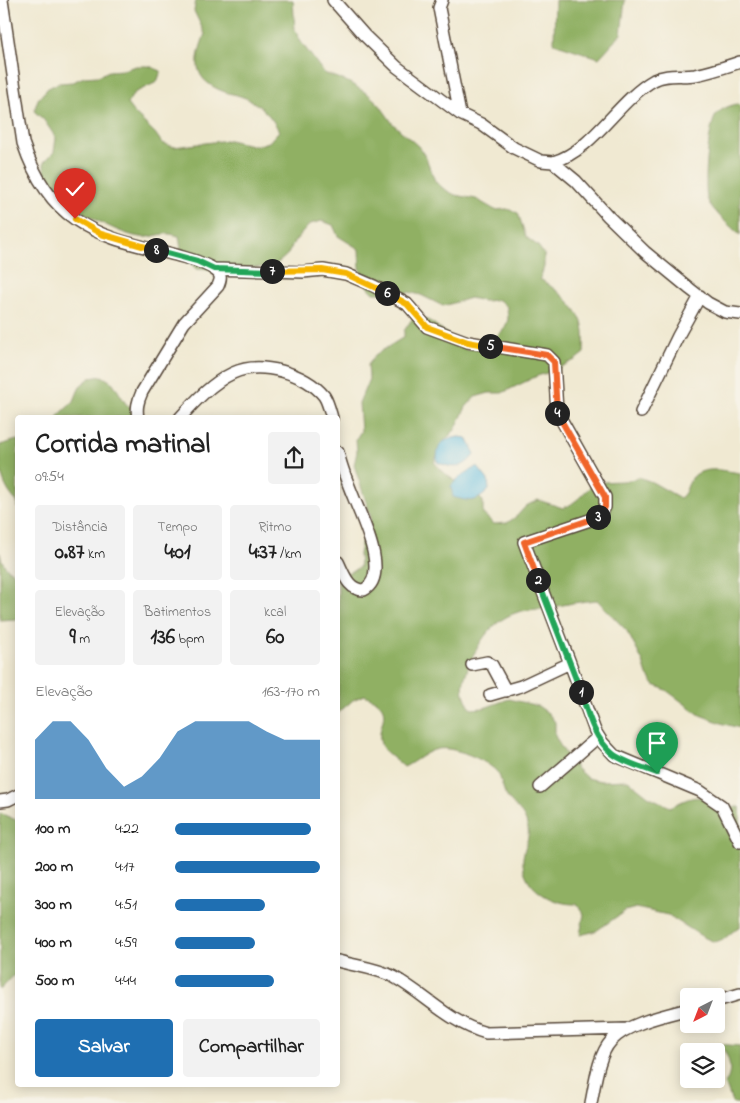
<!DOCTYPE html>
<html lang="pt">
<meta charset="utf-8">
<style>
:root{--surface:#fff;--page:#f2f2f2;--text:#222;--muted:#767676;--accent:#1f6fb2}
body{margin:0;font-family:"Indie Flower",sans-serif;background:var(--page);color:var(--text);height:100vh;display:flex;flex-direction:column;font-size:19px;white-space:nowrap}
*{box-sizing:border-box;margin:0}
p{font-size:16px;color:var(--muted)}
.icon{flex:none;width:28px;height:28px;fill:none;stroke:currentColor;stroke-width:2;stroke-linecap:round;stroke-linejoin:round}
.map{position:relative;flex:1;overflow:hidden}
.panel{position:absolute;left:15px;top:415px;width:325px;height:672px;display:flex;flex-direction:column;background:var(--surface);border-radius:5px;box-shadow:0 2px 12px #0003}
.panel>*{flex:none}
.needle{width:32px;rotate:222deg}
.fabs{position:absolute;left:680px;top:988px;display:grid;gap:10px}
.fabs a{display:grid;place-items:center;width:45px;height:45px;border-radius:5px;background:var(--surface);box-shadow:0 2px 12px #0003;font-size:25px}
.pin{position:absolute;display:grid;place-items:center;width:42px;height:42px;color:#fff;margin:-51px -21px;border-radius:50% 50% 50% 0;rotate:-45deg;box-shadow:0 0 5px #0007}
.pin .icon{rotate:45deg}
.km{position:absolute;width:25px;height:25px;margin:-12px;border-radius:50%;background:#222;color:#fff;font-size:14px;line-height:25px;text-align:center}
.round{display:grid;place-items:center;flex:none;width:52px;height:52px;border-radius:5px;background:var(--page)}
.headline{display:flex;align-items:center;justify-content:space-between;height:85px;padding:0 20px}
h1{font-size:28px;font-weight:700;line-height:38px}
.metrics{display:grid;grid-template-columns:repeat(3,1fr);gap:8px;height:85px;padding:5px 20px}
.metrics div{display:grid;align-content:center;border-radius:5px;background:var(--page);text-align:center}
.metrics b{font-size:21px;font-weight:700}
.metrics small{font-size:14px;font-weight:400}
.metrics p{font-size:14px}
.chart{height:140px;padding:10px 20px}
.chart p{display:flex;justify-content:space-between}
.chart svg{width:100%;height:90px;margin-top:5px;fill:var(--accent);opacity:.7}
.action{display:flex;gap:10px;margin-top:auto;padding:10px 20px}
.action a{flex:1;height:58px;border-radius:5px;background:var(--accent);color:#fff;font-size:20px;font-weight:700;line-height:58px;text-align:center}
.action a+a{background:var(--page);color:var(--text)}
ul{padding:0 20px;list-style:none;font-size:16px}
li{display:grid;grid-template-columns:80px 60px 1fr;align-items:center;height:38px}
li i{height:12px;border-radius:6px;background:var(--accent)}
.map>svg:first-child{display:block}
</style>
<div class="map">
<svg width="740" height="1103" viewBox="0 0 740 1103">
<rect width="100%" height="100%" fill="#f7f3e8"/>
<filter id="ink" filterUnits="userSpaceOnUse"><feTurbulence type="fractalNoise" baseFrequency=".02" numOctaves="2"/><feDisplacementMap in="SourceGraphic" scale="10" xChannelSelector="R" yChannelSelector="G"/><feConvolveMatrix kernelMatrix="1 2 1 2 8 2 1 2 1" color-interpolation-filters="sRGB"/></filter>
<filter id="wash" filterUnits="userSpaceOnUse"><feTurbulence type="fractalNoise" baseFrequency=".0096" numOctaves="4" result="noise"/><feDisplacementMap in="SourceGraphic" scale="20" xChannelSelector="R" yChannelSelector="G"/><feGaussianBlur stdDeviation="1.12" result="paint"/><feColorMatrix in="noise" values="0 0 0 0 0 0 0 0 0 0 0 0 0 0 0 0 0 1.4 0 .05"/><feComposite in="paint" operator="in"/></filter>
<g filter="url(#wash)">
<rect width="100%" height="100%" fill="#f0e9d2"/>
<path fill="#90b063" stroke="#666d40" d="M 196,0 L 293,0 L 295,30 L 301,42 L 324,73 L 348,82 L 368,94 L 379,104 L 393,124 L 419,147 L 426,158 L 435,181 L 444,189 L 455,195 L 476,199 L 495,210 L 507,209 L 518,213 L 526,237 L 538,246 L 544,254 L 544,267 L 540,279 C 556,289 577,305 583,325 C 585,333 584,344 584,353 L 575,360 L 550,372 L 537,376 L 502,393 L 489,393 L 475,397 L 466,407 L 455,430 L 445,440 L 434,462 C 447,479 467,487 483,501 L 483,514 L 494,524 L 507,523 L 517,516 L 526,506 L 538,500 L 563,508 C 567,506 571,505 574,502 C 582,497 586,488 596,484 C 608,479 628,484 638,477 L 652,482 L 680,498 C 687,493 686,488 690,481 C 700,464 725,471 740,473 L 740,728 L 724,724 L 700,715 L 666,690 L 654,685 L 647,675 L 643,662 L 627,631 L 597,600 C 580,601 564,605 547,608 C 541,609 534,609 528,610 C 497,614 480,638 469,665 C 462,685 460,690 471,709 L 484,708 L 509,699 L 538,706 L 548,713 L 555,722 L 555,736 L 561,747 L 577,769 L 587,778 L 601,781 L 628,780 L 648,796 L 670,807 C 692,797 699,791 717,808 L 740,807 L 740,927 L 737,928 L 724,939 L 715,942 L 703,937 L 668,915 L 636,908 L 625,911 L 596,931 L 580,935 L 584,914 L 577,904 C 551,905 521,887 523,858 C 524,848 530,837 528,828 C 524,810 515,809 507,797 C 502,789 502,778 497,772 C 487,760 453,746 438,749 C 426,751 415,762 404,767 C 398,761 388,755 383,748 C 370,727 403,709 364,695 L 353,700 L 338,713 L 338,573 L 348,573 L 360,567 L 359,554 L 362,541 L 368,530 L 371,517 L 354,465 L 357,452 L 356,439 L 361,431 L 359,403 L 369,379 L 368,365 L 375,355 L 404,337 L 404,331 L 412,319 C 416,319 421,318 424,319 C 434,320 456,344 467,350 C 482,346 504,338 508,319 C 508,316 507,311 507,307 L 499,300 L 483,301 L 470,298 L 443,306 L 421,295 L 408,292 L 396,298 L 386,293 L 374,293 C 359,279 360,269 359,249 L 338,236 L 333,225 L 322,221 L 310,224 L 294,242 L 288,254 L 279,262 L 268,267 L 209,270 L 196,269 L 187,260 L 181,249 L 179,236 C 174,235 169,233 164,234 C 156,235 149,238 141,237 C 120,236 64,204 51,188 C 45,180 44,171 44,162 L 54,152 L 56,138 L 44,120 L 34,111 L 38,99 L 48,88 L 59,83 L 73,82 L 84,77 L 98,76 L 109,71 L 123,70 L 136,66 L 149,66 L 161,71 L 157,82 L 134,93 L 127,104 L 134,113 L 155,133 L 162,143 L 174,147 L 229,140 L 256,146 L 269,142 L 279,131 C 272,116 257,101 240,96 C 235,94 230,94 225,92 C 192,80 194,62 205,34 L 194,11 Z
M 555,0 L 625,0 L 621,34 L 599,58 L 554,43 Z
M 737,104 L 740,105 L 740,235 C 731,227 710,209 707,198 C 704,183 708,130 715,117 C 720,109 728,106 737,104 Z
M 102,376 L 113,383 L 126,404 L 145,417 L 56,418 L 74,401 L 80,386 L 90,378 Z
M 17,440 L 18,440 L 17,508 L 17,502 C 0,484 0,469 0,445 Z
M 0,553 C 2,564 7,570 17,575 L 17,619 L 0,620 Z
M 0,813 L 18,821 L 17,972 L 0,990 Z
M 719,1044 L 740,1046 L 740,1103 L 732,1103 L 727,1088 L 724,1085 C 734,1073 730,1055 719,1044 Z"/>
<path fill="#63bee1" stroke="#4f7480" d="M 459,437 L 467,438 L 475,454 C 462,470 454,469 437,462 C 437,443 442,440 459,437 Z
M 477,466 L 488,480 L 489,490 C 475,503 472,502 453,497 L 451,486 C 459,476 467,473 477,466 Z"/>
</g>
<g filter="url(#ink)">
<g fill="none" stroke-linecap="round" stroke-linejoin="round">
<g stroke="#564739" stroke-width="14">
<path id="minor" d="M 2,0 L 23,143 C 33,173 49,202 76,220 C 105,240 142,246 176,255 C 189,259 204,262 215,270 C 222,275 221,279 218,286 L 184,323 L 142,392 C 138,401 136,408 138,418
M 333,0 L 364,35 L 397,67 L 460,114 L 481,124 L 514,148 L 541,161 L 553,162 L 576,181 L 608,216 L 645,252 L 690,289 L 708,303 L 725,312 L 740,314
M 442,0 L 439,8 L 460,114
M 553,162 C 594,150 617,101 654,80 C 667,73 681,77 695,75 C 711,72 725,67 740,62
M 214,269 L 303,272 L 323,270 L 346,274 L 374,286 L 407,304 L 427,327 L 468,342 L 547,355 L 554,362 L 557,412 L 605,497 L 605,507 L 599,517 L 524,542 L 570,663 L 595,731 L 602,742 L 614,755 L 700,791 L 722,806 L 740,842
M 641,412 L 678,336 L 700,296
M 180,418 C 195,401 212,383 233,373 C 260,360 305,373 324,396 C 328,402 330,411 332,418
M 338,452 C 341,467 347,481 353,496 C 361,517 391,575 364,590 C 348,590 344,574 338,562
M 472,665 L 487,662 L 492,665 L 506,691
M 490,695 L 521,686 L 570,663
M 540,787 L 598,737
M 0,801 L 8,800 L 18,795
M 338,961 C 355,966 377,968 394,977 C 426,995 450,1023 486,1033 L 626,1029
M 716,1001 L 740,994
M 591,1103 C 595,1084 598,1055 611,1041 C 627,1023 666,1015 689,1009"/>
</g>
<use href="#minor" stroke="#fff" stroke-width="11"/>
</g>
</g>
<g fill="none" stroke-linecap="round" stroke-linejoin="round" filter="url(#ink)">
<g stroke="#fff" stroke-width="10">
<path id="split-1" d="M 581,692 C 588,714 594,739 613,754 C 623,762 644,768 657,773"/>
</g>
<g stroke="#fff" stroke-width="10">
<path id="split-2" d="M 538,580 L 581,692"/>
</g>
<g stroke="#fff" stroke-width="10">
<path id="split-3" d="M 538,580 L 524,542 L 598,517"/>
</g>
<g stroke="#fff" stroke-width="10">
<path id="split-4" d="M 557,413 L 605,497 L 605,507 L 598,517"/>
</g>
<g stroke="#fff" stroke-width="10">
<path id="split-5" d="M 490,346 L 547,355 L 554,362 L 557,413"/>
</g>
<g stroke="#fff" stroke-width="10">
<path id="split-6" d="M 387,293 L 407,304 L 427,327 L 468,342 L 490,346"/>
</g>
<g stroke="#fff" stroke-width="10">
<path id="split-7" d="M 272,271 L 322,270 L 346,274 L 387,293"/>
</g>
<g stroke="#fff" stroke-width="10">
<path id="split-8" d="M 156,250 L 197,261 L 214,269 L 272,271"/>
</g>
<g stroke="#fff" stroke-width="10">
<path id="split-9" d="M 75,219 L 101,234 L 156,250"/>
</g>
<use href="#split-1" stroke="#22a559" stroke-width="6"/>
<use href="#split-2" stroke="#22a559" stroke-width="6"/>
<use href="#split-3" stroke="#f0652b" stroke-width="6"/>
<use href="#split-4" stroke="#f0652b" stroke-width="6"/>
<use href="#split-5" stroke="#f0652b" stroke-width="6"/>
<use href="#split-6" stroke="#f5b400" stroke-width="6"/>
<use href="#split-7" stroke="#f5b400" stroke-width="6"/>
<use href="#split-8" stroke="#22a559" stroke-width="6"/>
<use href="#split-9" stroke="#f5b400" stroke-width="6"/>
</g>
</svg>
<div class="fabs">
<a><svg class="needle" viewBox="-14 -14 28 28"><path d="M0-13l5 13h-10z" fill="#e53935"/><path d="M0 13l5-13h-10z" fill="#767676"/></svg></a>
<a><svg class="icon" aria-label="layers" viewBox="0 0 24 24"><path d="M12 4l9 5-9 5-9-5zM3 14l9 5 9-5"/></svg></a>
</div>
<div class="pin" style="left:657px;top:773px;background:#1e9e55"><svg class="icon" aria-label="arrive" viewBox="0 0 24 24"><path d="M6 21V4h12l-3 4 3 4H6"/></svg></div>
<div class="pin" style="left:75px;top:219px;background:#d93025"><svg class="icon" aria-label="check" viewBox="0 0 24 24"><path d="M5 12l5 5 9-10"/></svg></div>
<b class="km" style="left:581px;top:692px">1</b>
<b class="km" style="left:538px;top:580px">2</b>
<b class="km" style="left:598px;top:517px">3</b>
<b class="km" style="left:557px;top:413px">4</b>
<b class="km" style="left:490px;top:346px">5</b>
<b class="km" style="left:387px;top:293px">6</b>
<b class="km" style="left:272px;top:271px">7</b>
<b class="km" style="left:156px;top:250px">8</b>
<section class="panel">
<div class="headline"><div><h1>Corrida matinal</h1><p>09:54</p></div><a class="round"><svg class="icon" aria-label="share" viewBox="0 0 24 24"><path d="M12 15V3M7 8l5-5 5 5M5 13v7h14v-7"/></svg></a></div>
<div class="metrics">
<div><p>Distância</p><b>0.87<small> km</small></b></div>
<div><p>Tempo</p><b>4:01</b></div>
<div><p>Ritmo</p><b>4:37<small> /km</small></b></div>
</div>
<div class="metrics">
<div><p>Elevação</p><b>9<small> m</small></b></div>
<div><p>Batimentos</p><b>136<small> bpm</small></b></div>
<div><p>kcal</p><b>60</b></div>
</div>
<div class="chart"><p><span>Elevação</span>163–170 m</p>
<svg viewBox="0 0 160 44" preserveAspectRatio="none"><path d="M0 44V15L10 6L20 6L30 15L40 29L50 38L60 33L70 24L80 11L90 6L100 6L110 6L120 6L130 11L140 15L150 15L160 15V44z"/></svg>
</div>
<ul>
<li><b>100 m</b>4:22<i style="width:94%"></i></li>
<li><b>200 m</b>4:17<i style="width:100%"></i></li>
<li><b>300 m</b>4:51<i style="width:62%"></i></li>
<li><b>400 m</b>4:59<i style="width:55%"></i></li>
<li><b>500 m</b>4:44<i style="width:68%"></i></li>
</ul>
<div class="action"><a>Salvar</a><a>Compartilhar</a></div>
</section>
</div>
